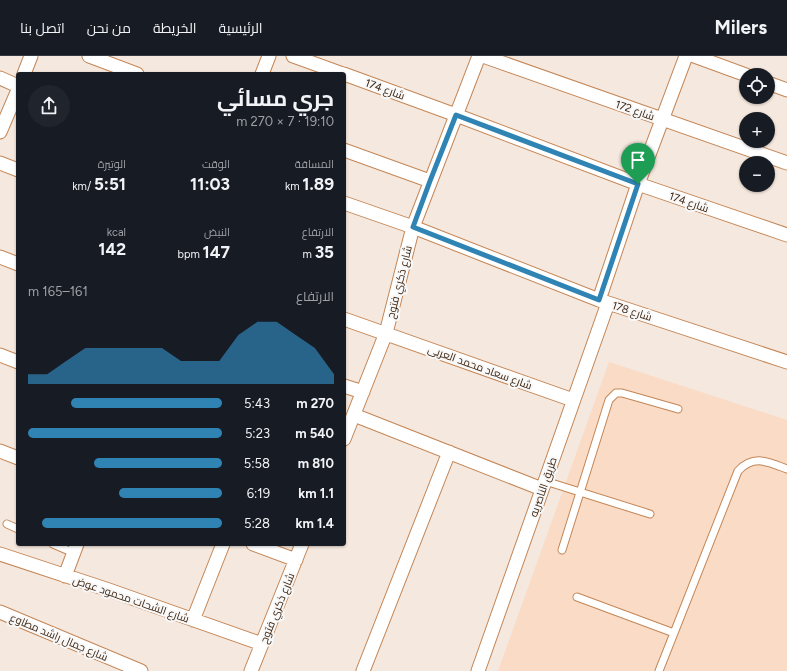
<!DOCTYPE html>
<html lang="ar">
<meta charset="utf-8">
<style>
:root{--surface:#171b24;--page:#20242c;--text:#f1f3f6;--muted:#9ea1a6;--line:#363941;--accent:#3084b4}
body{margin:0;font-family:Figtree,Cairo,sans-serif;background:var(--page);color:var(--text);direction:rtl;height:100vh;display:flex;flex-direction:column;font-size:15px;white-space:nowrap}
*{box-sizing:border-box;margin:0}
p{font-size:13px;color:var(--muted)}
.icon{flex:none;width:22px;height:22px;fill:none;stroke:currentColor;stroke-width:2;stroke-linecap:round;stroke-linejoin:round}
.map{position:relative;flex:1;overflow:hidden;direction:ltr}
.sheet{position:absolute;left:16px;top:16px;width:330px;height:474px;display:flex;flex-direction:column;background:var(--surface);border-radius:4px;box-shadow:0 1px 3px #0004;direction:rtl}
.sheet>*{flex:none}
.fabs{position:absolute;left:739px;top:12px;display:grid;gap:8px}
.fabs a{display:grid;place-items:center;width:36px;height:36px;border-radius:50%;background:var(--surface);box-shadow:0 1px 3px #0004;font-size:20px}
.pin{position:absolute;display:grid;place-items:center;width:34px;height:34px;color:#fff;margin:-41px -17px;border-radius:50% 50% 50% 0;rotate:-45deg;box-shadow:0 0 4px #0007}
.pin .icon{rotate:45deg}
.round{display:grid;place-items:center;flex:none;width:42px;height:42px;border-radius:21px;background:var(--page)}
.headline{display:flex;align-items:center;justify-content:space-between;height:68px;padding:0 12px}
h1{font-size:22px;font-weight:700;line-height:30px}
.figures{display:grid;grid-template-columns:repeat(3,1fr);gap:6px;height:68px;padding:4px 12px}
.figures div{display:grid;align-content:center}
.figures b{font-size:17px;font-weight:700}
.figures small{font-size:11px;font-weight:400}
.figures p{font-size:11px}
.chart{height:112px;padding:8px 12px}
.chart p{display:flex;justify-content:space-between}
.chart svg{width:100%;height:72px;margin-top:4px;fill:var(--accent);opacity:.7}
ul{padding:0 12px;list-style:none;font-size:13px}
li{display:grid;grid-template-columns:64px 48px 1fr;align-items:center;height:30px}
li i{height:10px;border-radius:5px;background:var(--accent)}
header{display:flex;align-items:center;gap:24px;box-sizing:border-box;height:56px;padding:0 20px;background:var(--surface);border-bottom:1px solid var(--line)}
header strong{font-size:19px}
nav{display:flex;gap:22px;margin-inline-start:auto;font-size:14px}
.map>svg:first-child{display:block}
</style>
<header>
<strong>Milers</strong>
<nav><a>الرئيسية</a><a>الخريطة</a><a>من نحن</a><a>اتصل بنا</a></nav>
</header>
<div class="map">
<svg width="787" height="615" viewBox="0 0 787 615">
<rect width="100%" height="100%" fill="#f5e8de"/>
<path fill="#f9dbc6" d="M 609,306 L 787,364 L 787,615 L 498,615 Z"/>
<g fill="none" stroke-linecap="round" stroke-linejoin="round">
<g stroke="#c48656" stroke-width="9">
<path id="lane" d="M 545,425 L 650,458
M 7,468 L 18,473
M 53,488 L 74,497
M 562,494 L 609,344 L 616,337 L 622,337 L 678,353
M 577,541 L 674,577
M 659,615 L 738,415 C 754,398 768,406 787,413"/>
</g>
<g stroke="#c48656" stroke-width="15">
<path id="street" d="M 89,0 L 137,18
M 293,0 L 343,18
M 483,0 L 787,107
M 694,0 L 746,19
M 24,18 L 31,0
M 262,18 L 269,0
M 344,18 L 456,59 L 638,128 L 787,179
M 0,22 L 18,30
M 768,27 L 787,34
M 0,76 L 18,34
M 344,94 L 430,125
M 0,107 L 18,114
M 344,147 L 413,171 L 599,244 L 787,306
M 0,201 L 18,208
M 599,244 L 638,128 L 686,0
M 344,263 L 573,344
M 0,299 L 18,306
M 344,330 L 363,336
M 354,359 L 542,433
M 344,383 L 386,277 L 413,171 L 479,0
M 0,395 L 18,402
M 253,488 L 296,504
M 0,498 L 109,534 L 262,588
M 65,520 L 77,488
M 0,556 L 141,615
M 193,564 L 223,488
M 251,615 L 302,488
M 363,615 L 449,396
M 478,615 L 608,247"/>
</g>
<use href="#lane" stroke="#fff" stroke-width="7"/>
<use href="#street" stroke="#fff" stroke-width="13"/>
</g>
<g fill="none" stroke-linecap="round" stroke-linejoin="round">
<g stroke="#fff" stroke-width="8">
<path id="route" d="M 456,59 L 638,128 L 599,244 L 413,171 L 430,125 Z"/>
</g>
<use href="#route" stroke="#3084b4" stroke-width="5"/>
</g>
<g text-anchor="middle" stroke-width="4" stroke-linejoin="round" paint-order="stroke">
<g font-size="11" fill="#3f2612" stroke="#f8f8f8">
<text transform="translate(385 33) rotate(20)" y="4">شارع 174</text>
<text transform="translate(635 54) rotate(19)" y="4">شارع 172</text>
<text transform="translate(689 146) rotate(19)" y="4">شارع 174</text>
<text transform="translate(399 226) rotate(-76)" y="4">شارع ذكري فتوح</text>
<text transform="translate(632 255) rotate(18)" y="4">شارع 178</text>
<text transform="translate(480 311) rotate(20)" y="4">شارع سعاد محمد العربى</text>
<text transform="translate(543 431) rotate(-71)" y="4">طريق الناصريه</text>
<text transform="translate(131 543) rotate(19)" y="4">شارع الشحات محمود عوض</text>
<text transform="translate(277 552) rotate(-68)" y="4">شارع ذكري فتوح</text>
<text transform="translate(59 581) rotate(23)" y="4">شارع جمال راشد مطاوع</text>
</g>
</g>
</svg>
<div class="fabs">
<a><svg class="icon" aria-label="locate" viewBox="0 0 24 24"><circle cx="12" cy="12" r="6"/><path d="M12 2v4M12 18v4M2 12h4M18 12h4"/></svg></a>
<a>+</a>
<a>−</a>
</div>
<div class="pin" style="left:638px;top:128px;background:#1e9e55"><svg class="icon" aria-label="arrive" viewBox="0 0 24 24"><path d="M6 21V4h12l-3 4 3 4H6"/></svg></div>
<section class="sheet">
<div class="headline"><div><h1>جري مسائي</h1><p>19:10 · 7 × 270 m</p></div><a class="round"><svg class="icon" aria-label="share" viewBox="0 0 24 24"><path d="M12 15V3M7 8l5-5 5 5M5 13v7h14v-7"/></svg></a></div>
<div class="figures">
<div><p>المسافة</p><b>1.89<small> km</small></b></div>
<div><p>الوقت</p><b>11:03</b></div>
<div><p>الوتيرة</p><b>5:51<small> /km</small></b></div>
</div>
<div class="figures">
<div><p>الارتفاع</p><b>35<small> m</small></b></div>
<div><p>النبض</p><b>147<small> bpm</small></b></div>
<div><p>kcal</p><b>142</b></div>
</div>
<div class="chart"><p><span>الارتفاع</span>161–165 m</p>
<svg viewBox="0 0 160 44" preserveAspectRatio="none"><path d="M0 44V38L10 38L20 30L30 22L40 22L50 22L60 22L70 22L80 30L90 30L100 30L110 14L120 6L130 6L140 14L150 22L160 38V44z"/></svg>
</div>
<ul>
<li><b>270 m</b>5:43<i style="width:78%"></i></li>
<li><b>540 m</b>5:23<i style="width:100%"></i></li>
<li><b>810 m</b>5:58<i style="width:66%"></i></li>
<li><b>1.1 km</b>6:19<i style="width:53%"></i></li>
<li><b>1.4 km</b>5:28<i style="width:93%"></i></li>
</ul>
</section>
</div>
